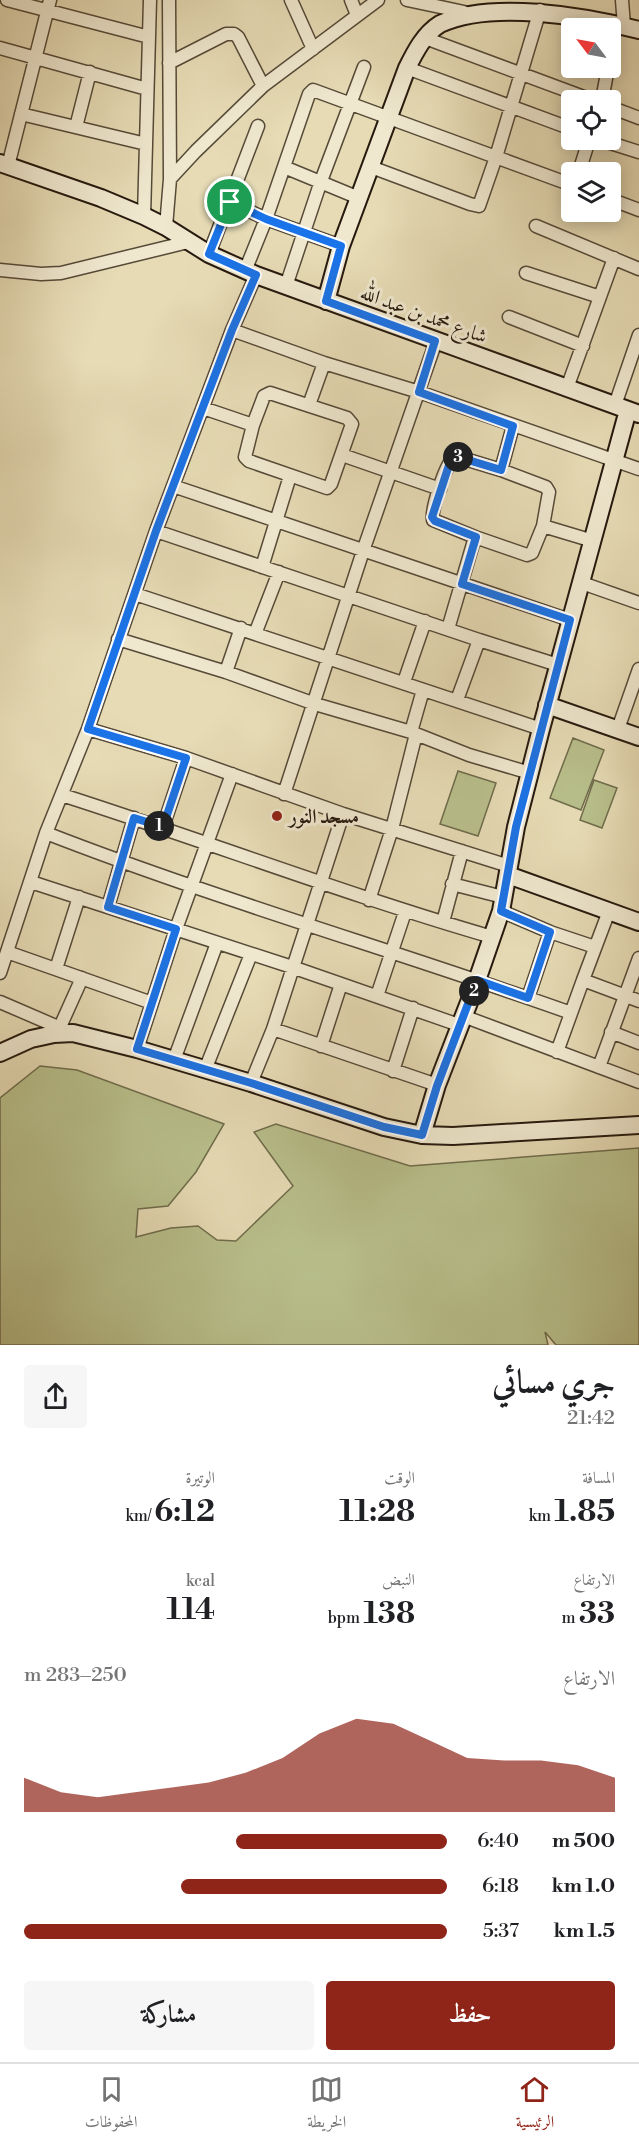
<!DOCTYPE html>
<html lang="ar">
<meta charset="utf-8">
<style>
:root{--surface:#fff;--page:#f6f6f6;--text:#202124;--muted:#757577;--line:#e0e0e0;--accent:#8f2418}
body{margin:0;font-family:"Libre Bodoni",Amiri,serif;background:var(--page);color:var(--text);direction:rtl;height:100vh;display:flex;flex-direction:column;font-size:22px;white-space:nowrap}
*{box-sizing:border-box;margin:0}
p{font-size:20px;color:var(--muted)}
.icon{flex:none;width:33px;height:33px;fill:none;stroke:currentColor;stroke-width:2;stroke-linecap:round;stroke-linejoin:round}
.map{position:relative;height:1345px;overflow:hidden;direction:ltr}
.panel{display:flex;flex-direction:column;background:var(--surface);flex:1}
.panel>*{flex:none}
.needle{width:39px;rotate:302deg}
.buttons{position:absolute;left:561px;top:18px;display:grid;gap:12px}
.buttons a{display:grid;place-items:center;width:60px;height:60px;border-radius:6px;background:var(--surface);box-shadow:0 3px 15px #0003;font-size:30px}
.pin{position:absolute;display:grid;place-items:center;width:51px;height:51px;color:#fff;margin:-26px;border:3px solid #fff;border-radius:50%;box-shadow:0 2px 6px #0007}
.km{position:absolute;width:30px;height:30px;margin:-15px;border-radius:50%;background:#222;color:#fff;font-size:16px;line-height:30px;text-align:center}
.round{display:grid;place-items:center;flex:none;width:63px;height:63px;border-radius:6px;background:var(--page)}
.summary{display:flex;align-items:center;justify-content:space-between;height:102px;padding:0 24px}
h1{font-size:33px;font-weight:700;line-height:45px}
.stats{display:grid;grid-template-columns:repeat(3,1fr);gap:9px;height:102px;padding:6px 24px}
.stats div{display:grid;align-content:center}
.stats b{font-size:30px;font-weight:700}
.stats small{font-size:16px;font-weight:400}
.stats p{font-size:16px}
.chart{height:168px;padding:12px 24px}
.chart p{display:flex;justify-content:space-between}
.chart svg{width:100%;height:108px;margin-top:6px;fill:var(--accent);opacity:.7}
.primary-button{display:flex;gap:12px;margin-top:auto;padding:12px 24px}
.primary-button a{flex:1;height:69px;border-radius:6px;background:var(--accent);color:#fff;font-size:24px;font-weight:700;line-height:69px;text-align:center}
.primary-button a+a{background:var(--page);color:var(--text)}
ul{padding:0 24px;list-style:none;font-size:20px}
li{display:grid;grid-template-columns:96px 72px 1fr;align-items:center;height:45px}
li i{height:15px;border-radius:8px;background:var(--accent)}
.tabs{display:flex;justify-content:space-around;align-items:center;height:84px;border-top:2px solid var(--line);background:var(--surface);font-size:16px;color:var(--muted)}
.tabs a{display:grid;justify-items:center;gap:3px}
.tabs .on{color:var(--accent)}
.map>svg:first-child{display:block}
</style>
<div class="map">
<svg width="639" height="1345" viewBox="0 0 639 1345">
<rect width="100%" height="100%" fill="#e6dbb5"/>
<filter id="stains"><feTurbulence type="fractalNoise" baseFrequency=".00333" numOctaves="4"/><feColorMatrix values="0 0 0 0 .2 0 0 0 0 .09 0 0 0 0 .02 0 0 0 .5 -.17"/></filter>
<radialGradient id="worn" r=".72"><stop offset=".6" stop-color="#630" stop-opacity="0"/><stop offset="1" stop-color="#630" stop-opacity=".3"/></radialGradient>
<path fill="#b8bf8b" stroke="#6f6c4c" stroke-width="1.5" d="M 573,738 L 604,750 L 581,810 L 550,798 Z
M 458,771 L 496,783 L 478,836 L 440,824 Z
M 594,780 L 617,788 L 602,828 L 580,820 Z
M 40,1066 L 77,1070 L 224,1124 L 196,1172 L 168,1206 L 138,1209 L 136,1237 L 171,1228 L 198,1226 L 217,1240 L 236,1241 L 293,1186 L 254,1132 L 276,1124 L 410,1166 L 639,1148 L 639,1345 L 556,1345 L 545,1332 L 548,1345 L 0,1345 L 0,1098 Z"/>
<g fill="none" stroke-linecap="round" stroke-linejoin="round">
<g stroke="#564a38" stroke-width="15">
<path id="street" d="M 7,0 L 149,37
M 291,0 L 313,49
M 351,0 L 357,15
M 407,0 L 464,12
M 622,0 L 624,26
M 425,38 L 592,100
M 0,48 L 147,89
M 610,54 L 616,24
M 169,63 L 226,34 L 234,34 L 238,37 L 263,86
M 407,68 L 572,129
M 602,100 L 608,68
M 610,107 L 639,118
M 21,114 L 146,144
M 76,127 L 90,72
M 601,140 L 639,152
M 8,166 L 50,0
M 284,167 L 359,198
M 371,167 L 470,204 L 479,206 L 496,157 L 540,10
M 579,172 L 589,140
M 170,179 L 196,151 L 263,86 L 378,0
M 610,199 L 639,210
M 230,202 L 266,219 L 341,246
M 144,216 L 150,0
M 536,226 L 639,269
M 166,227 L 170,179 L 169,0
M 209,254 L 258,126
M 0,270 L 41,274 L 61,273 L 188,242
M 245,271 L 266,219 L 309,94 L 313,90 L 572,185
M 526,273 L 600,297
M 286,286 L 321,181 L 364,67
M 509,317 L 583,346
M 232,330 L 324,363 L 419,392 L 639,469
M 567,388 L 614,258
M 270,393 L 347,418 L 352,424 L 331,484 L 327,488 L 249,461 L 245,457 L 253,425 L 264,396 Z
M 309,405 L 324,363
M 615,405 L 639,335
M 203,408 L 253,425
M 342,455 L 440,489
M 455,456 L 501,470 L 546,487 L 549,492 L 543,526 L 532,553 L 527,555 L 475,537 L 433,520 C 431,509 446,462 455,456 Z
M 501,470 L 513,426
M 173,486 L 570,620
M 543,526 L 593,541
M 156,531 L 479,640
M 262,567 L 290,476
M 582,583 L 639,603
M 135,594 L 541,729
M 448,629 L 475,537
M 255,634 L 279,572
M 118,639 L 226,672 L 315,704 L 411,732 L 469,755 L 530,773
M 226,672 L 241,628
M 404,682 L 425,621
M 457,700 L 479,640 L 558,665
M 88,729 L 186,758 L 343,814 L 509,866
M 618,729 L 639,669
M 411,732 L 423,690
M 284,794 L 363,551 L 436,341
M 62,795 C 206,841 347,895 492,937
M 163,827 L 186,758
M 46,833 C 218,900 397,951 571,1013
M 31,882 L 292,967 L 459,1025
M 452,884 L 503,897
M 369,900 L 392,829 L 416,734
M 108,907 L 134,818
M 501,911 L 550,932 L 528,998
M 609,911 L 583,980 L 639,1001
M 443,922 L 462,851
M 550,932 L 595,947
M 7,952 L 152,1003
M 56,969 L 79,897
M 0,973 L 46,833 L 88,729 L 156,531 L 232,330 L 256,275
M 377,996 L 405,912
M 0,1002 L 72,1033
M 463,1016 L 639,1082
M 60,1027 L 82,978
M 273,1029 L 437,1085
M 611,1032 L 639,1043
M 321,1046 L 341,984
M 137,1049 L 176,929 L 232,774
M 557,1052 L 583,980
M 174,1060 L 217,943
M 599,1067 L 639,958
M 205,1070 L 251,954
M 393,1071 L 413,1008
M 251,1083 L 273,1029 L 343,814"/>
</g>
<g stroke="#26190e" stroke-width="20">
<path id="secondary" d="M 0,163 L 101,198 L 144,216 L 166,227 L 209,254 L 256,275 L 639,414
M 326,301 L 341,246 L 407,68 C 415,52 424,34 440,24 C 491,0 583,16 639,30
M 547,705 L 639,737
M 508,875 L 639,922
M 0,1053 L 31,1039 L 54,1034 L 73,1033 L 137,1049 L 251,1083 L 384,1127 L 422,1135 L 453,1136 L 639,1125
M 422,1135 L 437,1085 L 473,992 L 501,911 L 516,827 L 541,729 L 628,410"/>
</g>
<use href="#street" stroke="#efe8cf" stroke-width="12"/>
<use href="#secondary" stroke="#efe8cf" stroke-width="16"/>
</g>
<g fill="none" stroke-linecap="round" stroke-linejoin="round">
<g stroke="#fff" stroke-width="12">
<path id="route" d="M 230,202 L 266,219 L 341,246 L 326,301 L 435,341 L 419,392 L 513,426 L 501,470 L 455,456 L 451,459 L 432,517 L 435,521 L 476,537 L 462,584 L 570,620 L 516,827 L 501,911 L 550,932 L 528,998 L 477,980 L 437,1086 L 422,1135 L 384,1127 L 251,1083 L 137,1049 L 176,929 L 108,907 L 134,818 L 163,827 L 186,758 L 88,729 L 156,531 L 232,330 L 256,275 L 209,254 Z"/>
</g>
<use href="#route" stroke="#1a73e8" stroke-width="8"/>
</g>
<circle fill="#8f2418" stroke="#efe8cf" stroke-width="2" cx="277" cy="816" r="6"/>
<g text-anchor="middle" stroke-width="6" stroke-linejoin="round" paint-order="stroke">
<g font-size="20" fill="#26190e" stroke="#efe8cf">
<text transform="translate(424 314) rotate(20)" y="7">شارع محمد بن عبد الله</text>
</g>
<g font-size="20" font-weight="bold" fill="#26190e" stroke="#efe8cf" text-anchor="start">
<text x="289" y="823">مسجد النور</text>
</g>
</g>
<rect width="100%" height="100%" filter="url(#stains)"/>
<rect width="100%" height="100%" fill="url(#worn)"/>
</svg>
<div class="buttons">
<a><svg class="needle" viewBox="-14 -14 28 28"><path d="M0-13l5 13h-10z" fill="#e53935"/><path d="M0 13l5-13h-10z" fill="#757577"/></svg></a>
<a><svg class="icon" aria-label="locate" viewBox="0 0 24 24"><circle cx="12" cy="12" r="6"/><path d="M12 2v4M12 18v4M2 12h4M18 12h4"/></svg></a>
<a><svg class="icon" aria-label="layers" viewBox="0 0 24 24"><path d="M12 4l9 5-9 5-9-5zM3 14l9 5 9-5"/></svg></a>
</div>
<div class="pin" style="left:230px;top:202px;background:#1e9e55"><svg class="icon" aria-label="arrive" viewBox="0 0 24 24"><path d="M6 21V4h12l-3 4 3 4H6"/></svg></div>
<b class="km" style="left:159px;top:826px">1</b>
<b class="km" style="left:474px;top:991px">2</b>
<b class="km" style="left:458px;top:457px">3</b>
</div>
<section class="panel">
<div class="summary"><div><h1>جري مسائي</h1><p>21:42</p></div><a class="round"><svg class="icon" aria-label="share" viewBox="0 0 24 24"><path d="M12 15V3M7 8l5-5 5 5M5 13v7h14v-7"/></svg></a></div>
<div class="stats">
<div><p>المسافة</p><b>1.85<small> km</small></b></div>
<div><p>الوقت</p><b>11:28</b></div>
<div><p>الوتيرة</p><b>6:12<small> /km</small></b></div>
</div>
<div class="stats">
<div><p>الارتفاع</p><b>33<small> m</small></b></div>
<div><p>النبض</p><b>138<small> bpm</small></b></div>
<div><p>kcal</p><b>114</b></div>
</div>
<div class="chart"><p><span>الارتفاع</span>250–283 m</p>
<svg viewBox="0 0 160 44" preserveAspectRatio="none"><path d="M0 44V30L10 36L20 38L30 36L40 34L50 32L60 28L70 22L80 12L90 6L100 8L110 15L120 22L130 23L140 23L150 25L160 30V44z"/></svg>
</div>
<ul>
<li><b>500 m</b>6:40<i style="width:50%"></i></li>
<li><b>1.0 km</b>6:18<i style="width:63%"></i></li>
<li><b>1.5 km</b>5:37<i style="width:100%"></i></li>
</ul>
<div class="primary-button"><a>حفظ</a><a>مشاركة</a></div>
</section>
<nav class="tabs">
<a class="on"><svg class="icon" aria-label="home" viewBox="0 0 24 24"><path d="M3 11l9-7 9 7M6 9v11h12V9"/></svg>الرئيسية</a>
<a><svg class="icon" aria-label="map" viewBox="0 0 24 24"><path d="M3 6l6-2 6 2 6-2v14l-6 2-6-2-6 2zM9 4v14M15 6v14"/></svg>الخريطة</a>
<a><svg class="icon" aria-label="saved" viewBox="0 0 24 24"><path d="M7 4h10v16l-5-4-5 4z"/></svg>المحفوظات</a>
</nav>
